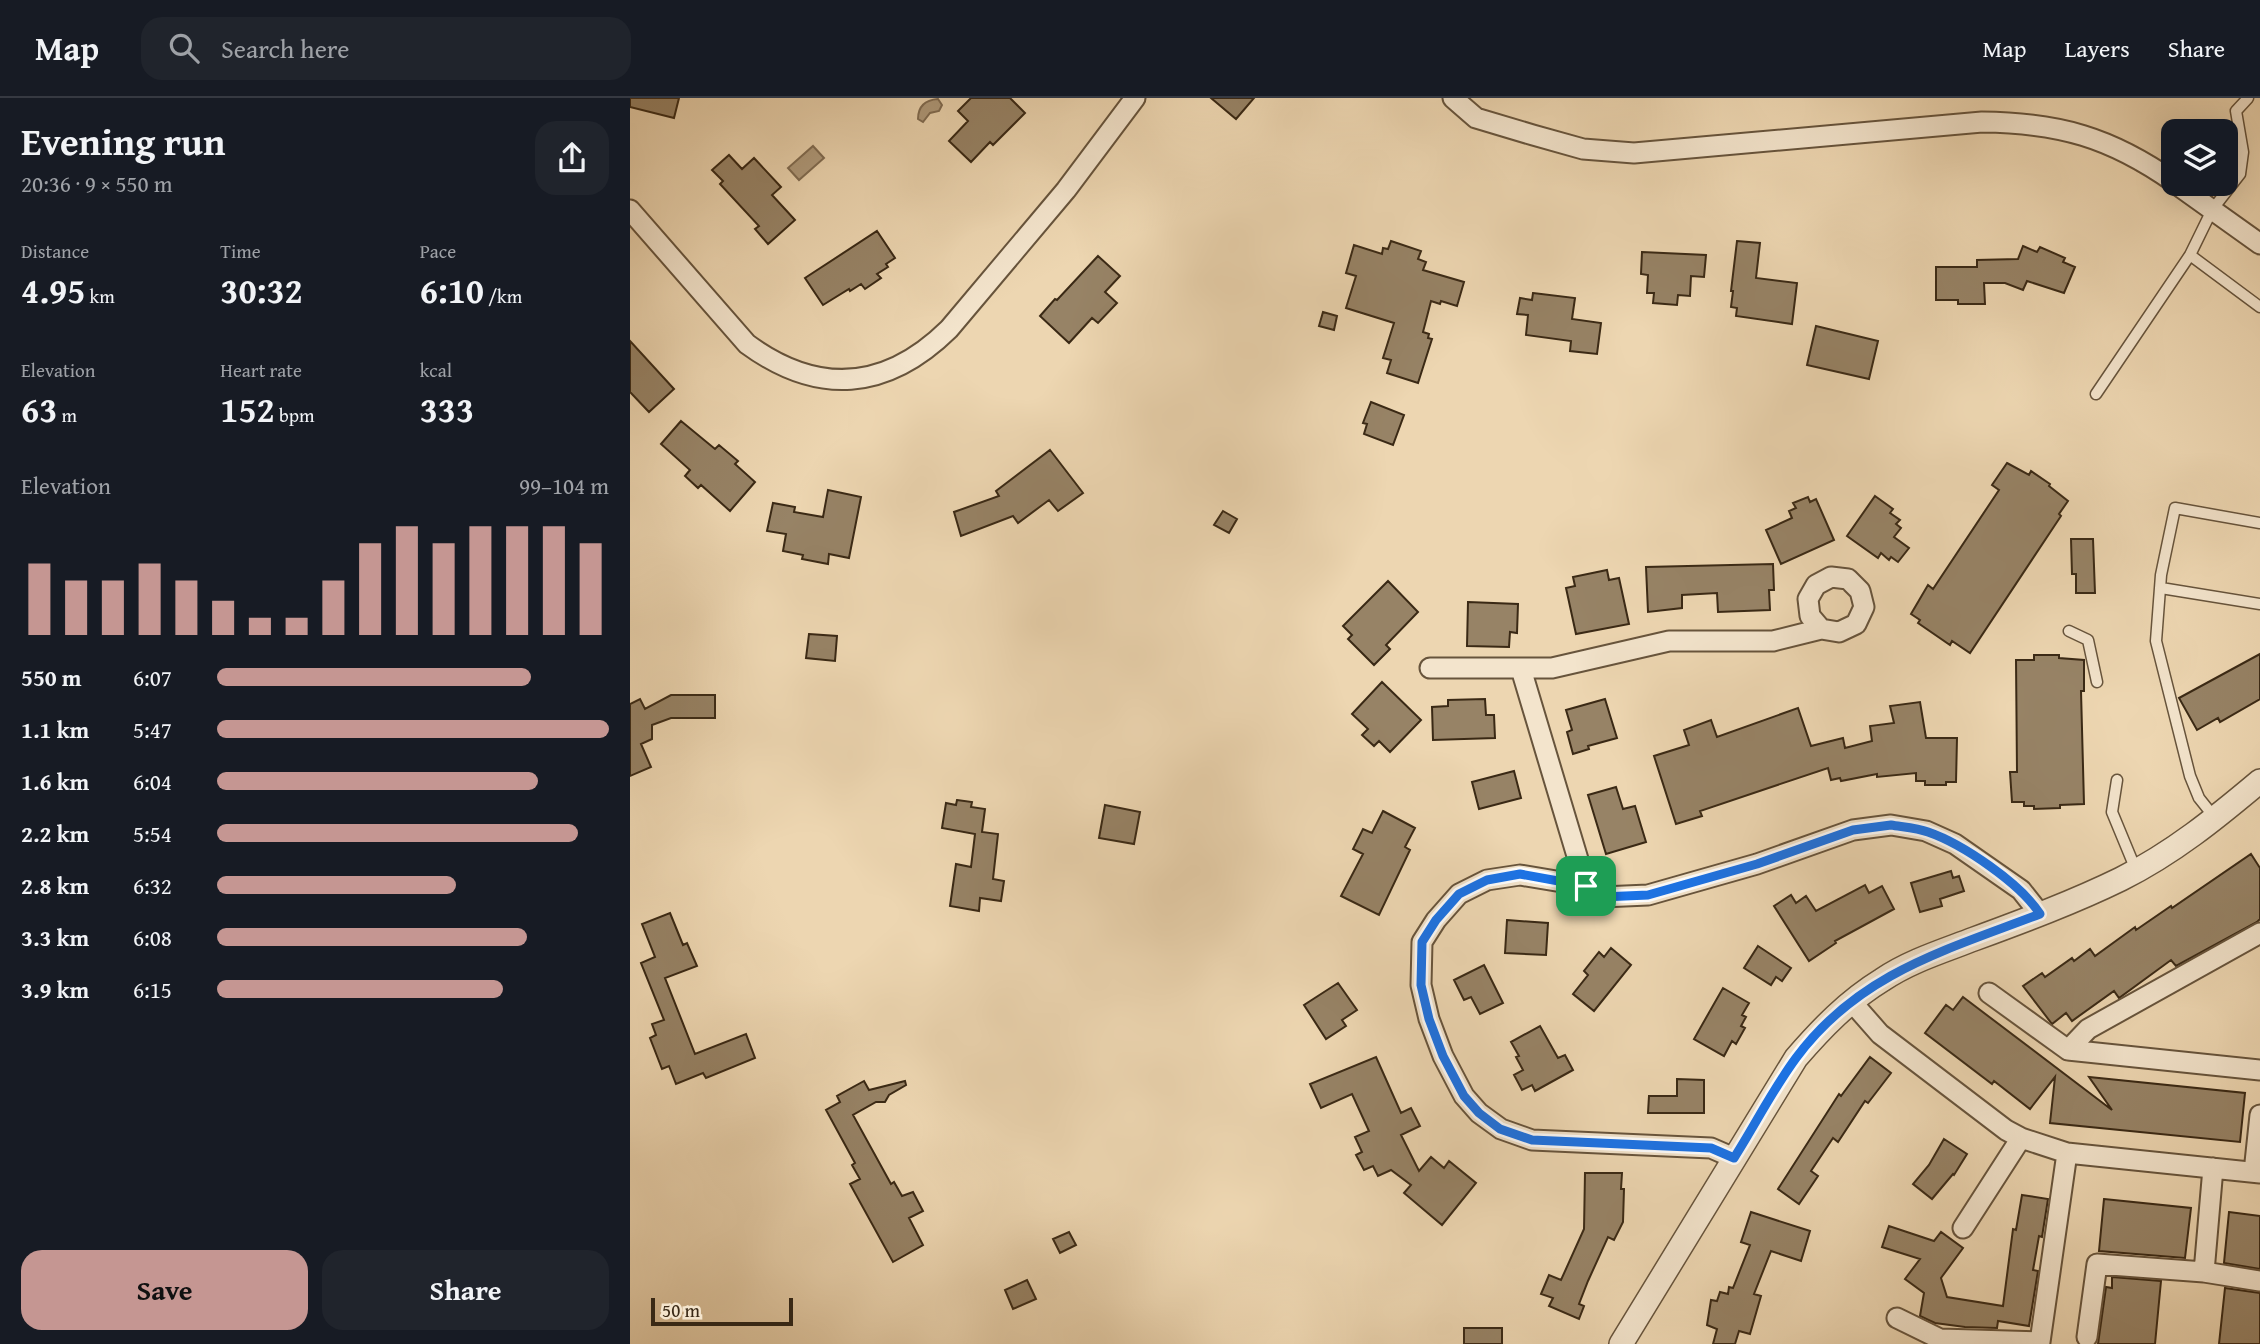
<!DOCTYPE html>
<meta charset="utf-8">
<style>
:root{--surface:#171b24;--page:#20242c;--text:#f1f3f6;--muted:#9ea1a6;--line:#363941;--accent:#c59692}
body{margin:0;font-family:"Gentium Book Plus",serif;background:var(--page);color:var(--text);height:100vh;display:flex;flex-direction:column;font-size:26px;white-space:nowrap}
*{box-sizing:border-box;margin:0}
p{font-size:23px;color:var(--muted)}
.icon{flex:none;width:38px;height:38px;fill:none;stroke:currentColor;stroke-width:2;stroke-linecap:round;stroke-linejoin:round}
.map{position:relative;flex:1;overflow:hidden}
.sheet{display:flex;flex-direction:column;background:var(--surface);width:630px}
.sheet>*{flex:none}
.buttons{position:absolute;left:1531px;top:21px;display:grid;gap:14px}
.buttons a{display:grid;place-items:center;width:77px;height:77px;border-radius:14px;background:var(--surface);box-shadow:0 7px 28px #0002;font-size:35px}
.scale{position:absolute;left:21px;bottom:18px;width:142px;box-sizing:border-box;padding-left:7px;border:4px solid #3a2915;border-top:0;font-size:19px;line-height:24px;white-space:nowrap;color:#3a2915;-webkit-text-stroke:5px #f3e4cc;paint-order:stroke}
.pin{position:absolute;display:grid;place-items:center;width:60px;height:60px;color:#fff;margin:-30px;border-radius:14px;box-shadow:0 4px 10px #0006}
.round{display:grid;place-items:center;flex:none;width:74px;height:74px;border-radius:21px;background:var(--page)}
.overview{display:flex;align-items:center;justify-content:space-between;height:119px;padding:0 21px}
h1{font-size:38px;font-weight:700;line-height:52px}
.figures{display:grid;grid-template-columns:repeat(3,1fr);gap:10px;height:119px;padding:7px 21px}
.figures div{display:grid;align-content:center}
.figures b{font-size:35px;font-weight:700}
.figures small{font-size:19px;font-weight:400}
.figures p{font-size:19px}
.chart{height:196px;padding:14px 21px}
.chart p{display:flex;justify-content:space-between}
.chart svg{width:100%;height:126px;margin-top:7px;stroke:var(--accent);stroke-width:6}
.primary-button{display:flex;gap:14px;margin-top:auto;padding:14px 21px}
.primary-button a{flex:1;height:80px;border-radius:21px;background:var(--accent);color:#111;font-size:28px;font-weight:700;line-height:80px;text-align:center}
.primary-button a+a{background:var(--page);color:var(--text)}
ul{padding:0 21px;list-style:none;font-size:23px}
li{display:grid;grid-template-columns:112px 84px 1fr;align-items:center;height:52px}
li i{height:18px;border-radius:9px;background:var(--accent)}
header{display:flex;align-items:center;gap:42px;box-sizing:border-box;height:98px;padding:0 35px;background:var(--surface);border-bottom:2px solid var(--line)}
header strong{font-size:33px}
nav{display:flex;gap:38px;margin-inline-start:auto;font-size:24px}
.search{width:490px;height:63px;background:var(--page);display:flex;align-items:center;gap:18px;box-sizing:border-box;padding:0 24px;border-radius:21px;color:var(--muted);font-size:26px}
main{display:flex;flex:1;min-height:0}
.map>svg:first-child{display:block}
</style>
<header>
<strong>Map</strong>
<div class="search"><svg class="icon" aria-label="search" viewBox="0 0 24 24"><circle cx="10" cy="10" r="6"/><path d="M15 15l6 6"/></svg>Search here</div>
<nav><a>Map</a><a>Layers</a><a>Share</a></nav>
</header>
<main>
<section class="sheet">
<div class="overview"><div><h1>Evening run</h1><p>20:36 · 9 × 550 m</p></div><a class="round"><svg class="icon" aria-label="share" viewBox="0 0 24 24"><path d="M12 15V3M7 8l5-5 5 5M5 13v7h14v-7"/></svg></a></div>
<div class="figures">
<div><p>Distance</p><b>4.95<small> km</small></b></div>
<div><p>Time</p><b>30:32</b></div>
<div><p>Pace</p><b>6:10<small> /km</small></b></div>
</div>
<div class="figures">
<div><p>Elevation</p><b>63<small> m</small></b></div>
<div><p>Heart rate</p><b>152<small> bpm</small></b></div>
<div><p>kcal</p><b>333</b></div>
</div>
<div class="chart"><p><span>Elevation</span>99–104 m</p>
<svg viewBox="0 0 160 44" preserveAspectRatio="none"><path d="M5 44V19M15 44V25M25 44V25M35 44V19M45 44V25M55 44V32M65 44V38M75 44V38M85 44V25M95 44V12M105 44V6M115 44V12M125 44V6M135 44V6M145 44V6M155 44V12"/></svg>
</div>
<ul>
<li><b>550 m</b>6:07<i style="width:80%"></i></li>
<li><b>1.1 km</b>5:47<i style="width:100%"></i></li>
<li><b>1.6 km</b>6:04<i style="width:82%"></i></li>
<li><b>2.2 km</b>5:54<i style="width:92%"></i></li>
<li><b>2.8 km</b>6:32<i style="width:61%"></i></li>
<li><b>3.3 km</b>6:08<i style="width:79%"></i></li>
<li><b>3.9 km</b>6:15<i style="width:73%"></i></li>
</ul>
<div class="primary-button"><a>Save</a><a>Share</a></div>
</section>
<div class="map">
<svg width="1630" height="1246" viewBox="0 0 1630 1246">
<rect width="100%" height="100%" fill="#edd6b1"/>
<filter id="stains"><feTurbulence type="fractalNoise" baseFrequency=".00286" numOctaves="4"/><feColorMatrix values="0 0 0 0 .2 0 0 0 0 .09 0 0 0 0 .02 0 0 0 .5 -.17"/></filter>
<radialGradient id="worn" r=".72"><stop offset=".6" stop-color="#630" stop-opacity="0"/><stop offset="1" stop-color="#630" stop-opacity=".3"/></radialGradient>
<path fill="#b09b7c" stroke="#816d53" stroke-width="2" d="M 308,1 L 312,7 L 309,13 L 300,15 L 293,24 L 288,21 C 288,8 295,2 308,1 Z
M 183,48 L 194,60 L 169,82 L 158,70 Z"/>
<path fill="#978366" stroke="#3a2915" stroke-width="2" d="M 0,0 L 49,0 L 44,20 L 0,9 Z
M 341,0 L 380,0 L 395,15 L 363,47 L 360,44 L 341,64 L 319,43 L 338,23 L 328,13 Z
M 581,0 L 624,0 L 606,21 Z
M 99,57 L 112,71 L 124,60 L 151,89 L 142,97 L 165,122 L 138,146 L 125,131 L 129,128 L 90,86 L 93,83 L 82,72 Z
M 247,133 L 265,160 L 256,166 L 258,169 L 247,176 L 251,180 L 235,191 L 231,186 L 220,193 L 219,191 L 193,207 L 175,180 Z
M 761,143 L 791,153 L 788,161 L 796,164 L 793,172 L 834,184 L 827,208 L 811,203 L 810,206 L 801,203 L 793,234 L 799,236 L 798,240 L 802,241 L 788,285 L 757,275 L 761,262 L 753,260 L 764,225 L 716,210 L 726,178 L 716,175 L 724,147 L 752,156 L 753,150 L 758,151 Z
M 1107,143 L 1130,145 L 1126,180 L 1167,185 L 1162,226 L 1106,218 L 1107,210 L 1101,209 L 1103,193 L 1101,193 Z
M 1393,148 L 1407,154 L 1410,149 L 1435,160 L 1433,164 L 1445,169 L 1434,195 L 1397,183 L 1393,192 L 1375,185 L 1354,185 L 1355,206 L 1328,206 L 1328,202 L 1306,202 L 1306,169 L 1347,169 L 1347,162 L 1388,161 Z
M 1012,154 L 1076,157 L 1074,179 L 1061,178 L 1060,198 L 1048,197 L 1047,207 L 1023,205 L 1024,195 L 1017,195 L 1018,177 L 1011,176 Z
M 468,158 L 490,178 L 475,194 L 487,205 L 468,225 L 462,220 L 439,245 L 410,218 L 425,201 L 427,202 Z
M 903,195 L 945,200 L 942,221 L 971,225 L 967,256 L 940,253 L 941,243 L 896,237 L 898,217 L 887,216 L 890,200 L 902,202 Z
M 693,214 L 707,218 L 704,232 L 689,228 Z
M 1186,228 L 1248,243 L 1239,281 L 1177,267 Z
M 0,243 L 44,291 L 19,314 L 0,294 Z
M 741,304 L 774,317 L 763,347 L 734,336 L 737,326 L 733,325 Z
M 51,323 L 85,351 L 89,347 L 108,363 L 105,366 L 125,384 L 100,413 L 71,387 L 68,390 L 55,378 L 60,372 L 31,346 Z
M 420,352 L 453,395 L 428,413 L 419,402 L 388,425 L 383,418 L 331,438 L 324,414 L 369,398 L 366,393 Z
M 1377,365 L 1399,377 L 1401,373 L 1420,386 L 1419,388 L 1438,403 L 1429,416 L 1431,418 L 1340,555 L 1322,543 L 1320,547 L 1288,525 L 1290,522 L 1281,516 L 1298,487 L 1303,491 L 1369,392 L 1362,387 Z
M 198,392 L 231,399 L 219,460 L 199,456 L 198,466 L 172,461 L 173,457 L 153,453 L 156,436 L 137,433 L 143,405 L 165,409 L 164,414 L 193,419 Z
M 1245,398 L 1263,411 L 1260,415 L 1270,422 L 1266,426 L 1271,430 L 1264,439 L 1279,450 L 1268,464 L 1261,459 L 1259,462 L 1251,455 L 1248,460 L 1217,438 Z
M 1178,399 L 1180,404 L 1186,401 L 1204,442 L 1151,466 L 1136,432 L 1162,420 L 1159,413 L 1166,410 L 1163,405 Z
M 593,413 L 607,421 L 599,435 L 584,427 Z
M 1441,441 L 1463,441 L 1465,495 L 1446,495 L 1446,476 L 1442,476 Z
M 1143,466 L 1144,492 L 1139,492 L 1140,512 L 1088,514 L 1087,495 L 1052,497 L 1052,510 L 1018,514 L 1016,469 Z
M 977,472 L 979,482 L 989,480 L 999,526 L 946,536 L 936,490 L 945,488 L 943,479 Z
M 758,483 L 788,514 L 756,547 L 760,551 L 744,567 L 718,541 L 722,537 L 713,528 Z
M 838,504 L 888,506 L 887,535 L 880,534 L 879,549 L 837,548 Z
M 179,536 L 207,538 L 205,563 L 176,560 Z
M 1630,556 L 1630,601 L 1590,624 L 1588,620 L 1567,632 L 1549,600 Z
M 1404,557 L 1429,557 L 1429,560 L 1454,562 L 1454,593 L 1451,593 L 1454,706 L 1430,707 L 1430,710 L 1404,711 L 1404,708 L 1394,708 L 1394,704 L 1382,704 L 1380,674 L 1387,674 L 1386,562 L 1404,562 Z
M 752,584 L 791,622 L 760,654 L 749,643 L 744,648 L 732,637 L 738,631 L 722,616 Z
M 41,597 L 85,597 L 85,620 L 41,620 L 22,627 L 22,641 L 11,646 L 21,669 L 0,678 L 0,606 L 10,601 L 15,611 Z
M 855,601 L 856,617 L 864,617 L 865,640 L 803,642 L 802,609 L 818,608 L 818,602 Z
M 975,601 L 987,640 L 958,648 L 959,651 L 943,656 L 937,634 L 942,632 L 936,612 Z
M 1290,604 L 1296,640 L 1327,640 L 1326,684 L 1316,684 L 1316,687 L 1295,687 L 1295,683 L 1286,683 L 1286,675 L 1247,679 L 1247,676 L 1211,683 L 1210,680 L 1201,682 L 1198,670 L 1070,713 L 1072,718 L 1046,726 L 1024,658 L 1059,647 L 1054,632 L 1081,622 L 1087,639 L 1168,610 L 1181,648 L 1213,640 L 1215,650 L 1242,643 L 1240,628 L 1264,625 L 1260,608 Z
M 884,673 L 891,700 L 849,711 L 842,684 Z
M 986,689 L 993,711 L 1005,708 L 1016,744 L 976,756 L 958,697 Z
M 327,702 L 342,704 L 341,709 L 355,711 L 352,734 L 368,736 L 363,781 L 374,783 L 371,803 L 350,800 L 349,813 L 320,808 L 326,766 L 341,769 L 345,736 L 312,730 L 316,705 L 326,707 Z
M 475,707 L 510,714 L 504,746 L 469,740 Z
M 753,713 L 785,730 L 775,749 L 780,752 L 749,817 L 711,798 L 733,756 L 723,751 L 733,731 L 742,735 Z
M 1621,756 L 1630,770 L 1630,821 L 1627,824 L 1546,868 L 1541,862 L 1489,900 L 1484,893 L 1442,923 L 1436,915 L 1422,926 L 1393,888 L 1412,875 L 1415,879 L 1442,860 L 1444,863 L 1460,851 L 1465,858 L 1505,829 L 1506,832 L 1541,808 L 1542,810 Z
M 1321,773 L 1323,780 L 1329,778 L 1334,793 L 1310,801 L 1312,808 L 1290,814 L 1281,785 Z
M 1235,787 L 1239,795 L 1252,788 L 1264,811 L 1205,843 L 1206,845 L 1179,863 L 1144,808 L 1161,797 L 1166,805 L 1176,798 L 1186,813 Z
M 40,815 L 53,847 L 57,845 L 67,868 L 35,880 L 65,956 L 116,936 L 125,960 L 76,980 L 73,975 L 46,986 L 39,968 L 32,971 L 20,940 L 26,937 L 22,926 L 34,922 L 11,865 L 25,859 L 12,826 Z
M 877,822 L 918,825 L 916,857 L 875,855 Z
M 1128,848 L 1161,870 L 1152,883 L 1146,879 L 1141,887 L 1114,870 Z
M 981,850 L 1001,867 L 964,913 L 943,896 L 958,877 L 954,873 L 969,854 L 974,859 Z
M 854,867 L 873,905 L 850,916 L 841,899 L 834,902 L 824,882 Z
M 708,885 L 727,912 L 712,922 L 716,928 L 696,941 L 674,907 Z
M 1093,890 L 1119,905 L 1112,917 L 1116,919 L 1111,928 L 1115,930 L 1106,946 L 1102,943 L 1094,958 L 1064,941 Z
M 1333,899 L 1482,1012 L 1459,979 L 1615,995 L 1610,1044 L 1420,1025 L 1425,979 L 1400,1011 L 1364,983 L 1362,986 L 1295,935 L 1316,907 L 1323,912 Z
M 910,928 L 928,960 L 935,957 L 943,972 L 905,993 L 902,987 L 892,992 L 884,977 L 893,972 L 886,959 L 889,958 L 881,944 Z
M 746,959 L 771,1015 L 781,1010 L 790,1028 L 771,1037 L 789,1073 L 801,1059 L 814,1070 L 819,1063 L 846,1085 L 812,1127 L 774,1095 L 781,1087 L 761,1072 L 748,1078 L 743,1068 L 734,1072 L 726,1057 L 732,1054 L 725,1039 L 739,1033 L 722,996 L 691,1010 L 680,986 Z
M 1240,959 L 1261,975 L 1238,1005 L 1235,1003 L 1208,1044 L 1203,1040 L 1181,1073 L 1188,1078 L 1169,1106 L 1148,1091 L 1209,996 L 1211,998 Z
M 1047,981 L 1074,982 L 1074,1015 L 1018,1015 L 1019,998 L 1047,998 Z
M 234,983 L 239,992 L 275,983 L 276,987 L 259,997 L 255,1004 L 246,1004 L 223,1017 L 261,1086 L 264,1084 L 272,1098 L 283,1094 L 293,1113 L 279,1120 L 293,1147 L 263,1164 L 220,1086 L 230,1081 L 222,1067 L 225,1065 L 196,1012 L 210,1004 L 207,998 Z
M 1314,1041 L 1337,1056 L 1324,1077 L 1323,1076 L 1302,1101 L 1283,1086 L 1299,1067 Z
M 955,1075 L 992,1075 L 991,1091 L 994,1091 L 993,1124 L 984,1142 L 978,1139 L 958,1183 L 949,1206 L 954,1208 L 949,1221 L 919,1208 L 923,1200 L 911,1196 L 919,1177 L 931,1182 L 954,1131 Z
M 1392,1097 L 1418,1101 L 1412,1139 L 1409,1138 L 1403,1172 L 1408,1173 L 1399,1228 L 1368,1223 L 1367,1230 L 1335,1229 L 1305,1225 L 1290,1218 L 1294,1195 L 1275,1181 L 1290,1161 L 1252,1149 L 1259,1128 L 1304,1143 L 1311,1134 L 1333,1150 L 1311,1180 L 1317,1199 L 1373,1208 L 1383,1131 L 1386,1132 Z
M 1474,1101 L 1561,1110 L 1555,1160 L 1469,1153 Z
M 1121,1114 L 1180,1133 L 1171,1163 L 1141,1153 L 1124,1196 L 1131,1198 L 1120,1236 L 1109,1233 L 1105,1246 L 1083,1246 L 1087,1231 L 1077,1227 L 1081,1202 L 1087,1203 L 1090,1194 L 1098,1196 L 1099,1189 L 1103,1190 L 1120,1147 L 1111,1144 Z
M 1599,1114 L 1630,1118 L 1630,1171 L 1594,1165 Z
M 439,1134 L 446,1147 L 430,1155 L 423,1141 Z
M 1482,1179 L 1531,1183 L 1525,1246 L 1468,1246 L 1476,1189 L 1482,1190 Z
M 397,1182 L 406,1201 L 383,1211 L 375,1192 Z
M 1595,1190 L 1630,1195 L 1630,1246 L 1589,1246 Z
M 834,1230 L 872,1230 L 872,1246 L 834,1246 Z"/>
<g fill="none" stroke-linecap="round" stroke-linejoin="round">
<g stroke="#67543c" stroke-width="13">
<path id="service" d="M 1560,157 L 1582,112 L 1610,76 L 1613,54 L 1606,13 L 1618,0
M 1466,296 L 1560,157 L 1630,209
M 1531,490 L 1630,506
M 1439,533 L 1458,542 L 1467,584
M 1487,682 L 1482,714 L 1506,772
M 1585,720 L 1569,700 L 1560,678 L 1526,543 L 1531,477 L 1545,410 L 1630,425"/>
</g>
<g stroke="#67543c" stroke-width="23">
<path id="minor" d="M 823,0 L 846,20 L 903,37 L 953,51 L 1004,55 L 1352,24 C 1429,25 1480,39 1544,84
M 1546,86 L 1630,146
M 0,112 L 117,246 C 188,298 256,293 319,231 L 436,92 L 505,0
M 800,570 L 922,570 L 1039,543 L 1143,543 L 1191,531 L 1209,534 L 1226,526 L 1234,509 L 1230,493 L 1218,481 L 1201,479 L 1186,487 L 1178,501 L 1180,518 L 1191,531
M 891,571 L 956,788
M 1359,895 L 1438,952 L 1630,972
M 1221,903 L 1250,936 L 1376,1032 L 1391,1040 L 1437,1055 L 1630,1075
M 1438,952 L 1458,931 L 1630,835
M 1104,1060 L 1081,1050 L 902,1042 L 871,1031 L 849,1015 L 834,998 L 813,958 L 799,921 L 791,887 L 792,844 L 806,822 L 829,796 L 857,782 L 890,777 L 956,788 L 972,799 L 1018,797 L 1127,766 L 1223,732 L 1261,727 L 1296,733 L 1325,746 L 1391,792 L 1410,816
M 1624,1074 L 1630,1017
M 1333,1130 L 1391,1040
M 1574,1174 L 1630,1183
M 1267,1220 L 1310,1241 L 1410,1244 L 1437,1055
M 1457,1239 L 1467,1166 L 1574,1174 L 1583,1070"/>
</g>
<g stroke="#67543c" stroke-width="26">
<path id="tertiary" d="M 991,1246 L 1166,960 C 1192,930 1218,903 1252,882 C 1280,863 1313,853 1344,841 C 1393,823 1444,804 1491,781 C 1543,755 1586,720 1630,683"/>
</g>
<use href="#service" stroke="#f3e4cc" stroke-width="10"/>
<use href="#minor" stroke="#f3e4cc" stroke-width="19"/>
<use href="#tertiary" stroke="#f3e4cc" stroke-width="23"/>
</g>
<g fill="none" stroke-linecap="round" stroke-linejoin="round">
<g stroke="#fff" stroke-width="14">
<path id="route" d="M 1261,727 C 1273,729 1287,730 1298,734 C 1333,746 1391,786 1410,816 C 1316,852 1229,875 1166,960 C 1143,991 1125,1027 1104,1060 L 1081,1050 L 902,1042 L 870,1031 L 849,1015 L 834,998 L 813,958 L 799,921 L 791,887 L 792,844 L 806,822 L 829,796 L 857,782 L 890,776 L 956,788 L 972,799 L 1018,797 L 1127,766 L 1223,732 Z"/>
</g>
<use href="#route" stroke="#1a73e8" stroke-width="9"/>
</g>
<rect width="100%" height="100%" filter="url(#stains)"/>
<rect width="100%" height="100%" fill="url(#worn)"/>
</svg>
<div class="buttons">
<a><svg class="icon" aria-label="layers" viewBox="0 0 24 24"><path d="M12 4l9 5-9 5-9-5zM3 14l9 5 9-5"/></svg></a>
</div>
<div class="scale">50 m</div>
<div class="pin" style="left:956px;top:788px;background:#1e9e55"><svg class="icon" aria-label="arrive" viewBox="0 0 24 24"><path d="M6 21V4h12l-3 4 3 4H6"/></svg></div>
</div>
</main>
